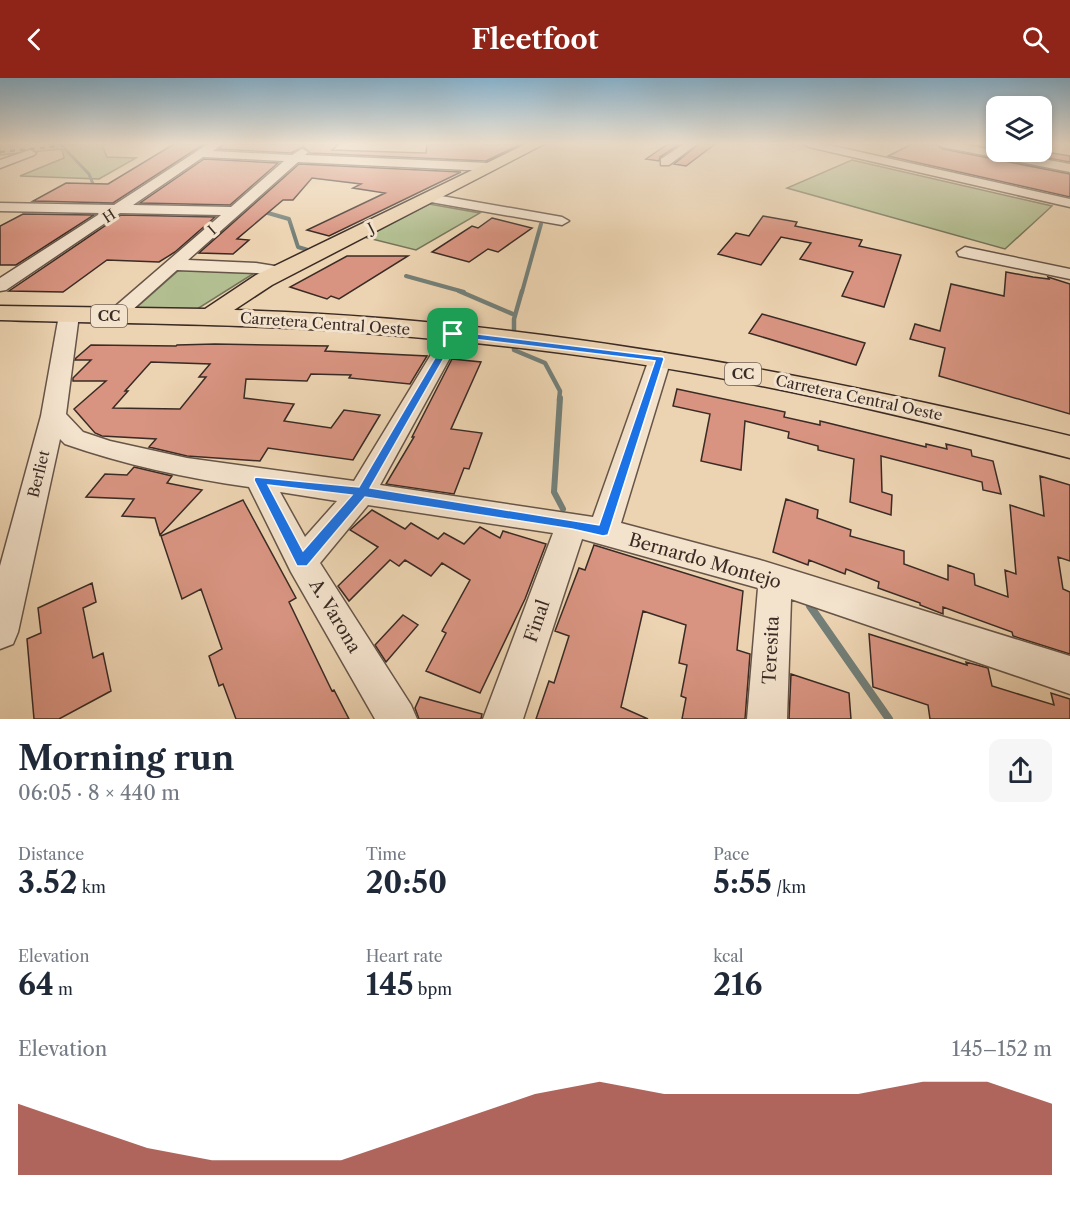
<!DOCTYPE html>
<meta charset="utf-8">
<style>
:root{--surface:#fff;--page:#f6f6f7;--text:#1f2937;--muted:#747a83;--accent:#8f2418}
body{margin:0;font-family:"Libre Caslon Text",serif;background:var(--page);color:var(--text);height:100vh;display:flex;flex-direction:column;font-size:22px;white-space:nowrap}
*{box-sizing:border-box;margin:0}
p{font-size:20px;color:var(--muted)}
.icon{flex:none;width:33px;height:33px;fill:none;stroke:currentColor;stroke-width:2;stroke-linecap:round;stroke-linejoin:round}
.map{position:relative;height:641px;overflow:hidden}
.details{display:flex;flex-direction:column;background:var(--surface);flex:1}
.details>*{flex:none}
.controls{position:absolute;left:986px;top:18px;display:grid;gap:12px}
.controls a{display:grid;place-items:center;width:66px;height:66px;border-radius:12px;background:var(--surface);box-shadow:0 3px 9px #0003;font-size:30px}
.pin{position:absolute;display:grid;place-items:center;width:51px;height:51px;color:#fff;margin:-26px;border-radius:12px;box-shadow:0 3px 9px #0006}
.round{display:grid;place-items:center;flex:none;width:63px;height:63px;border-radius:12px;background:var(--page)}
.headline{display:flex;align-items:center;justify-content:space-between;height:102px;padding:0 18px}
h1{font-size:33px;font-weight:800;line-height:45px}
.figures{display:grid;grid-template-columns:repeat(3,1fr);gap:9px;height:102px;padding:6px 18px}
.figures div{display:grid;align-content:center}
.figures b{font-size:30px;font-weight:800}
.figures small{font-size:16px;font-weight:400}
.figures p{font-size:16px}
.chart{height:168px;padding:12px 18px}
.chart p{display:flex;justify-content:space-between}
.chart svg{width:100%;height:108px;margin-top:6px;fill:var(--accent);opacity:.7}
header{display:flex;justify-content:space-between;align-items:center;height:78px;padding:0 18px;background:var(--accent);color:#fff;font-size:27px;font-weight:800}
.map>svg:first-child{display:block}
</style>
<header><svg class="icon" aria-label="back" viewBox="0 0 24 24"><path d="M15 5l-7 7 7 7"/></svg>Fleetfoot<svg class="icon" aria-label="search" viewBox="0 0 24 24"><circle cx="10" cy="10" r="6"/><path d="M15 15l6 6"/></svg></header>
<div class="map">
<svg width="1070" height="641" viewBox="0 0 1070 641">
<rect width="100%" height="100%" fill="#ecd3b1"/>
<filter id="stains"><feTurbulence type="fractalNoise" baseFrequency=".00333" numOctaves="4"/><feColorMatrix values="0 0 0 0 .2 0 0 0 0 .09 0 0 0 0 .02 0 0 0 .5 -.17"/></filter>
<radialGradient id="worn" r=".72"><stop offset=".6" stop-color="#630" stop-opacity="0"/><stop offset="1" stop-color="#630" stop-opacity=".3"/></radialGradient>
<path fill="#b2be90" stroke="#76745a" stroke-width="1.5" d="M 0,66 L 106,66 L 102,67 L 107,79 L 136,80 L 99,101 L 20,98 L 64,80 L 62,71 L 0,77 Z
M 852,82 L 1052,128 L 1005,171 L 787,110 Z
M 429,126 L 480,135 L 416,172 L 364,159 Z
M 179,192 L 256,194 L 194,233 L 136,230 Z"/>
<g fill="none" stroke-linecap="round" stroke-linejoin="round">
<path stroke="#737f78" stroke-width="3" d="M 64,70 L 89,96 L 95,111
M 99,119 L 102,126 L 116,127"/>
<path stroke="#737f78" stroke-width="4" d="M 261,133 L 289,141 L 298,169 L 311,173
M 406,198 L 464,214
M 522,214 L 541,146"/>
<path stroke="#737f78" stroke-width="4.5" d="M 459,213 L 515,237
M 522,213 L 514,241 L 514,272 L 545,285 L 560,313 L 559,322"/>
<path stroke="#737f78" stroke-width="6" d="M 560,320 L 554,414 L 563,431"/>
<path stroke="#737f78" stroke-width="8" d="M 810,528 L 889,641"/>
</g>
<path fill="#d89481" stroke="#3a2b25" stroke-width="1.5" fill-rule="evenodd" d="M 174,66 L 204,66 L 113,125 L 33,123 L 66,105 L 108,106 Z
M 224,66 L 339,66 L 332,72 L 426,75 L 427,66 L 521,66 L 486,83 L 310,75 L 303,69 L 291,75 L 219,71 Z
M 668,66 L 680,66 L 660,79 L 659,83 L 646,81 Z
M 699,66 L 715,66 L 686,88 L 674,86 Z
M 912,66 L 935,66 L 943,71 L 1070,96 L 1070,119 L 888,78 Z
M 1014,74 L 1046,74 L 1070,78 L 1070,84 Z
M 204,81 L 278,85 L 230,127 L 140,125 Z
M 299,86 L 461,94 L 329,158 L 307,152 L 385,115 L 353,110 L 361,106 L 312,100 L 293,122 L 283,122 L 237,161 L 249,162 L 233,176 L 199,175 Z
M 23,136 L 94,137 L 16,187 L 0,187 L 0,148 Z
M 121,137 L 215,139 L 175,174 L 159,184 L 107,182 L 63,214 L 9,213 Z
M 763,138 L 797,144 L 795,148 L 862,162 L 859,168 L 901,177 L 884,229 L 842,218 L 853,194 L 800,181 L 811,165 L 781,159 L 761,187 L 718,176 L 736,155 L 749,158 Z
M 492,140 L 532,150 L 498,174 L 488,171 L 469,184 L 432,174 L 472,148 L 478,150 Z
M 347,178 L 408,178 L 339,221 L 331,218 L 327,221 L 290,209 Z
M 1006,194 L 1033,199 L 1049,201 L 1048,199 L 1070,206 L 1070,336 L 939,298 L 945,270 L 910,261 L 915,246 L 940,253 L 951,206 L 1004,218 Z
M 762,236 L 865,265 L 856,287 L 749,255 Z
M 215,266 L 328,268 L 325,273 L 427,278 L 410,306 L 349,300 L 351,297 L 311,296 L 307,303 L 246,301 L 244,320 L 294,326 L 284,343 L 331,350 L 344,332 L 380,337 L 353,382 L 268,370 L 260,383 L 187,378 L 149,369 L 156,361 L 102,358 L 95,355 L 74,331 L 106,303 L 73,303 L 73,300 L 91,282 L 75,282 L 76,280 L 91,267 L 176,268 L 177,267 ZM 151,284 L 210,286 L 199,299 L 206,299 L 180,331 L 113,330 L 128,313 L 125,313 Z
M 452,281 L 481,284 L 451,351 L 482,355 L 469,391 L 464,390 L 454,416 L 386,406 L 414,359 L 412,359 Z
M 677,311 L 785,334 L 784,339 L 820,347 L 820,343 L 926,369 L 926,366 L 947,371 L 946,366 L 971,372 L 972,378 L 993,383 L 1001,416 L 983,412 L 982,404 L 881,378 L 882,414 L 892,417 L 891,437 L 850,424 L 854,381 L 818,372 L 818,368 L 788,360 L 789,354 L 745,343 L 741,392 L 701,383 L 710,336 L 673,328 Z
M 134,389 L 172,398 L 167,405 L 202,412 L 160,457 L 155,440 L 122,438 L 134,421 L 86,419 L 105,396 L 127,397 Z
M 1040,398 L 1070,407 L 1070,483 L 1058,479 L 1063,511 L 1070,514 L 1070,576 L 1013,558 L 1012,554 L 943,529 L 943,536 L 920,527 L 920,525 L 878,510 L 879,504 L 846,491 L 845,496 L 809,482 L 808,487 L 773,474 L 786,421 L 818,432 L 817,440 L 851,452 L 850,458 L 904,473 L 904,486 L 948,502 L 948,487 L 974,496 L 975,507 L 1008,519 L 1005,492 L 1016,496 L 1010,427 L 1044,438 Z
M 243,422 L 296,520 L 289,524 L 332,613 L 334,612 L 349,641 L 236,641 L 223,606 L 219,608 L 209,578 L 222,571 L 201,511 L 182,521 L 161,458 Z
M 372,432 L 405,451 L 411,445 L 438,461 L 444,455 L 464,466 L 480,449 L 500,460 L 503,453 L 546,466 L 525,521 L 480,615 L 426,593 L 446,555 L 442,553 L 470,502 L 442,485 L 431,498 L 405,482 L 399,488 L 390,482 L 349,523 L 338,508 L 378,469 L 350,452 Z
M 594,467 L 743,513 L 737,572 L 750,576 L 745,641 L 682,641 L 686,620 L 681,618 L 687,587 L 679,585 L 686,547 L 643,533 L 621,629 L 648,641 L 536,641 L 549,603 L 554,605 L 569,558 L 555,553 L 579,490 L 585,492 Z
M 92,505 L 96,524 L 83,530 L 93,580 L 103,575 L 111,613 L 59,641 L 34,641 L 27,561 L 41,555 L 38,530 Z
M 403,537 L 418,547 L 386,584 L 375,567 Z
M 869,556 L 967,587 L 966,584 L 988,590 L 992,608 L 1054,627 L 1051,615 L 1070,621 L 1070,641 L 930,641 L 928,627 L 873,609 Z
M 791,596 L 849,615 L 851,641 L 789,641 Z
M 420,619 L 482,636 L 481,641 L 419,641 L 415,630 Z"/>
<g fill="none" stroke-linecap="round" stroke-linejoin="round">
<g stroke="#665548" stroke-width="3">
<path id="minor" d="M 208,66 L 222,66 L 213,73 L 292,77 L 302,71 L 308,74 L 305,77 L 489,85 L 495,89 L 489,93 L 298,84 L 188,182 L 256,185 L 287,190 L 290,194 L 287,198 L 281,199 L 256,195 L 177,192 L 121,242 L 107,242 L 104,238 L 221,137 L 120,135 L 6,212 L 0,213 L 0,200 L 101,135 L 0,133 L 0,125 L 114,127 ZM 203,79 L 284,83 L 231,129 L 133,127 Z
M 684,66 L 697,66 L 669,87 L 661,87 L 661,81 Z
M 803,66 L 824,66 L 1070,121 L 1070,129 L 809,69 Z
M 937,66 L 961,66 L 1070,86 L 1070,94 L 943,69 Z
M 30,72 L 36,75 L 34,77 L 0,90 L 0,82 Z
M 430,116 L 562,139 L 569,143 L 562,147 L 425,123 L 423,120 Z
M 965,169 L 1070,191 L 1070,201 L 959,178 L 957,174 Z
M 69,231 L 76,233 L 79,237 L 66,336 L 83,354 L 110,363 L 187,380 L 354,403 L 446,252 L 453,250 L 460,252 L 463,256 L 380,407 L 593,439 L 649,281 L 652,276 L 660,274 L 668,276 L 671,281 L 621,445 L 760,482 L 1070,578 L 1070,616 L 791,521 L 787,641 L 747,641 L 758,510 L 582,461 L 523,641 L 483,641 L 553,455 L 368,427 L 320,485 L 411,627 L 417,641 L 375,641 L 291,494 L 249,409 C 186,400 125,387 65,366 L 60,361 L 18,554 L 13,566 L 0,571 L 0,488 L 41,338 L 59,237 L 62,233 ZM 280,414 L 337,423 L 305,459 Z"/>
</g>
<g stroke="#3a2b25" stroke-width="3">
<path id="major" d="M 526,66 L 544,66 L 272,207 L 234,232 C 517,240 795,292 1070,358 L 1070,380 C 952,350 834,321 715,299 C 599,277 481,264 364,255 C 243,245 122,246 0,242 L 0,228 L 205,231 L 256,197 Z"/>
</g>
<use href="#minor" fill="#f3e2cc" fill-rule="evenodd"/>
<use href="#major" fill="#ecd3b1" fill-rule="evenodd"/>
<path stroke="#3a2b25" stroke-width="2" stroke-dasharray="5 5" stroke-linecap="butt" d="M 0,74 L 80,66"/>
</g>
<linearGradient id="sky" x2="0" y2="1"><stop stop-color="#88b5d1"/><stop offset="0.42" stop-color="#f6ebdc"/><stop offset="1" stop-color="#f6ebdc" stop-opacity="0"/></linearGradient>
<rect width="1070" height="156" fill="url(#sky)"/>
<path fill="#1a73e8" stroke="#fff" stroke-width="1.5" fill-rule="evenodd" d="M 453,253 L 663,279 L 664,281 L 608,457 L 603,458 L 572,451 L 365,419 L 307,488 L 297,488 L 254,402 L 255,399 L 359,409 L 449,256 ZM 456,259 L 655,283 L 599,447 L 370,410 ZM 268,407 L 352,417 L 303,473 Z"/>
<g text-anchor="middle" stroke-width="6" stroke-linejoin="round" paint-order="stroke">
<g font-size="14" fill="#3a2b25" stroke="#f3e2cc">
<text transform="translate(109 138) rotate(-33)" y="5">H</text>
<text transform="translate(371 150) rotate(-27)" y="5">J</text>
<text transform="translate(212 152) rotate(-41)" y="5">I</text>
</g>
<g fill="#f3e2cc" stroke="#726257" stroke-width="1.5">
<rect x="91" y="227" width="36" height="22" rx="4.5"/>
<rect x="725" y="285" width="36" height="22" rx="4.5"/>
</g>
<g font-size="14" font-weight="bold" fill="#3a2b25">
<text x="109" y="243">CC</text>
<text x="743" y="301">CC</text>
</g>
<g font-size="15" fill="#3a2b25" stroke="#f3e2cc">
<text transform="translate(325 246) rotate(4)" y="5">Carretera Central Oeste</text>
<text transform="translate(859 320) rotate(12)" y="5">Carretera Central Oeste</text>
<text transform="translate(39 396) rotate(-76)" y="5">Berliet</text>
</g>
<g font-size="18" fill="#3a2b25" stroke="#f3e2cc">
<text transform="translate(705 483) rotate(16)" y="6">Bernardo Montejo</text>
<text transform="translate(335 538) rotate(59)" y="6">A. Varona</text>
<text transform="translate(537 543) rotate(-71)" y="6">Final</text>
<text transform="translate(771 572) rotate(-87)" y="6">Teresita</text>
</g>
</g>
<rect width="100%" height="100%" filter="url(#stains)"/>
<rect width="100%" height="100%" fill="url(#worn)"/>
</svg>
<div class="controls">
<a><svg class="icon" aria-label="layers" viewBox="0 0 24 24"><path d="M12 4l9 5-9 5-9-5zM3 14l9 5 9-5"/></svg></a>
</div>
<div class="pin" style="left:453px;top:256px;background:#1e9e55"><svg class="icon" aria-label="arrive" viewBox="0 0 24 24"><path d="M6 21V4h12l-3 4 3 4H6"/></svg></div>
</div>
<section class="details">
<div class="headline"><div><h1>Morning run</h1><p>06:05 · 8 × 440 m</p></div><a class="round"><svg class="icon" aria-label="share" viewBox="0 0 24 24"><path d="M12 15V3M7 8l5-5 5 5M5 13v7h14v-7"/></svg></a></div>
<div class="figures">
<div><p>Distance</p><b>3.52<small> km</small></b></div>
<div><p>Time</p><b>20:50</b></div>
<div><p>Pace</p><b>5:55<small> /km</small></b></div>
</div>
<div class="figures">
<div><p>Elevation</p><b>64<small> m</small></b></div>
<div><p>Heart rate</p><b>145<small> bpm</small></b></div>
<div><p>kcal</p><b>216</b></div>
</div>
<div class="chart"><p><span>Elevation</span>145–152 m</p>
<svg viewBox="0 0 160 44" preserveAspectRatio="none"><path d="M0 44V15L10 24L20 33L30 38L40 38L50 38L60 29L70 20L80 11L90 6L100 11L110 11L120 11L130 11L140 6L150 6L160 15V44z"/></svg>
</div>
</section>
